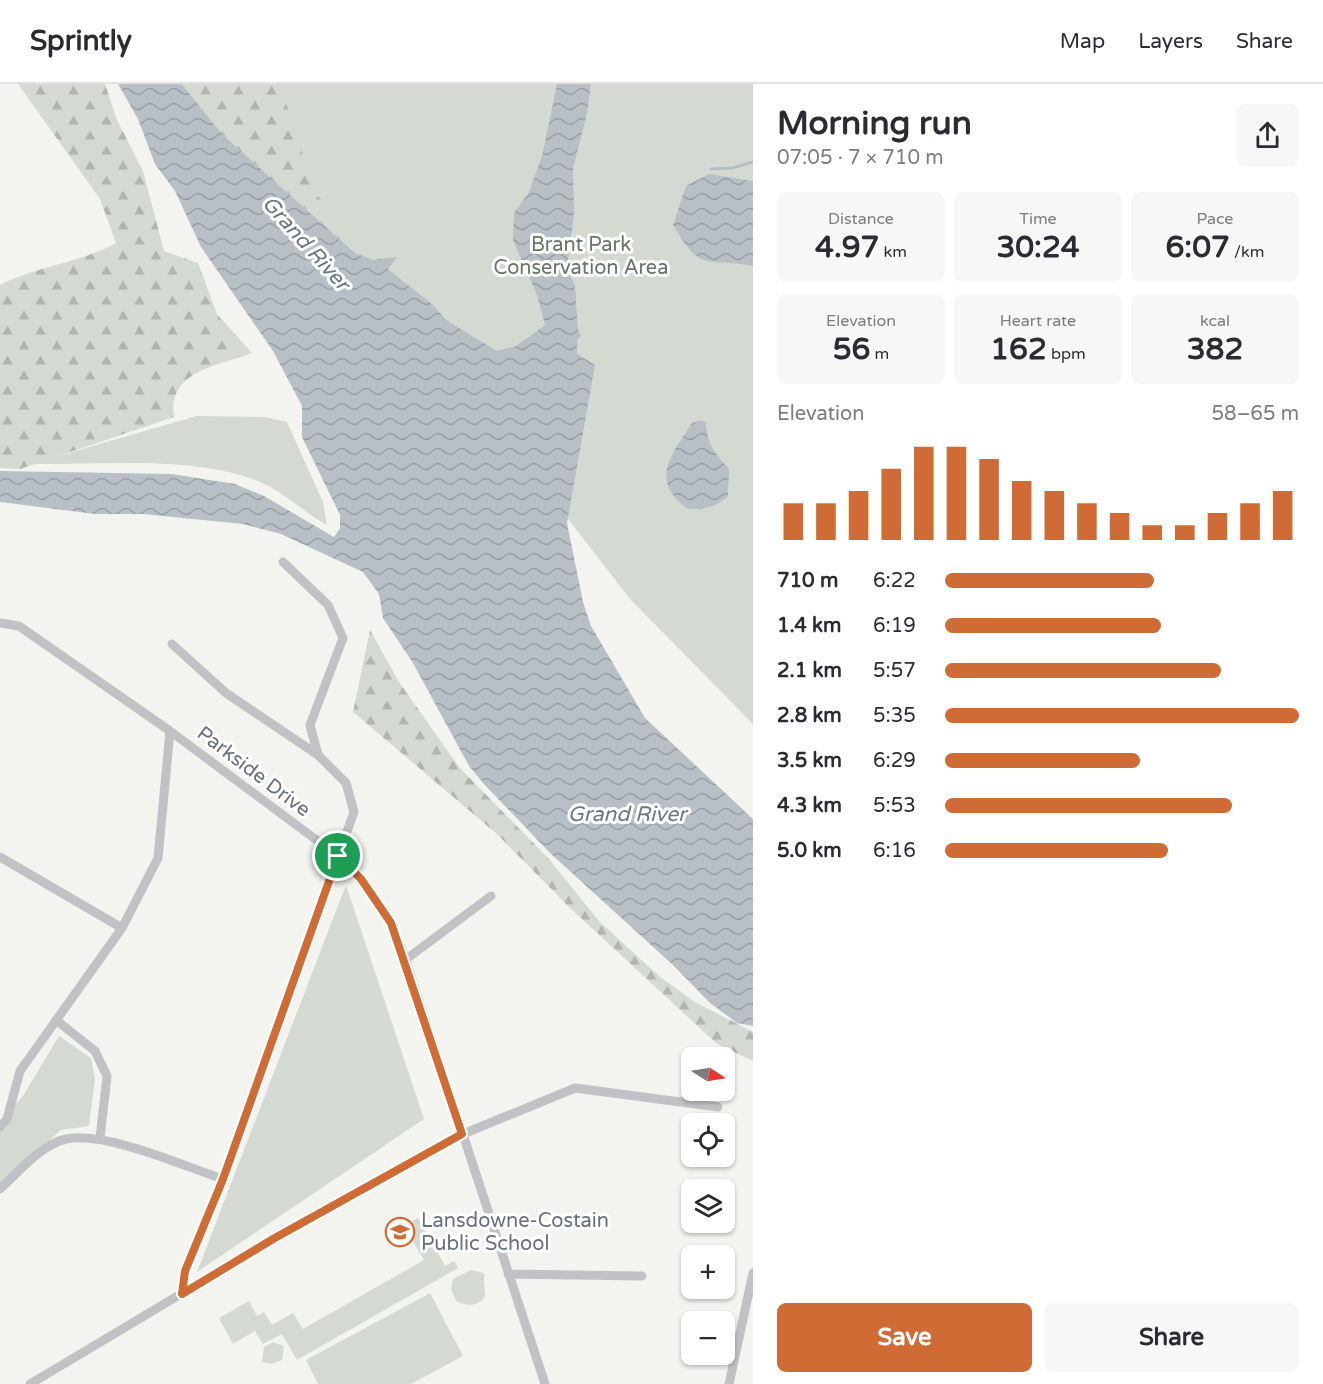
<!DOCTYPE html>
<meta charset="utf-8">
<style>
:root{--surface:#fff;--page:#f7f7f7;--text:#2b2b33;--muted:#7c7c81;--line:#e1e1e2;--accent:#cf6c35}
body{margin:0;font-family:"Varela Round",sans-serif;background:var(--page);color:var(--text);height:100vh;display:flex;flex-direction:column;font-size:22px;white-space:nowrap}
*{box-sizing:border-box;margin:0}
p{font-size:20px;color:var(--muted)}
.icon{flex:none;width:33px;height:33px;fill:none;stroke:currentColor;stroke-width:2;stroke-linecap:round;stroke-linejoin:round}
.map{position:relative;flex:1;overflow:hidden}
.details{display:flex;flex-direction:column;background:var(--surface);width:570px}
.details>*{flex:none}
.needle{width:39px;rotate:102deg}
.controls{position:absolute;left:681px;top:963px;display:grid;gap:12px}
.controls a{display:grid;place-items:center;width:54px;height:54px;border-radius:9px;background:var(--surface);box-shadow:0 2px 4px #0004;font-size:30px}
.pin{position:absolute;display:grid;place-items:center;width:51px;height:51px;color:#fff;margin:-26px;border:3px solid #fff;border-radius:50%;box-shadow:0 2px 6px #0007}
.round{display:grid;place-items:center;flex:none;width:63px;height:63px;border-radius:9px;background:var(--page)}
.summary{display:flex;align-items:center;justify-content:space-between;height:102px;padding:0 24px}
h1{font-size:33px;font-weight:800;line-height:45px}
.stats{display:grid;grid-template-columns:repeat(3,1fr);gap:9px;height:102px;padding:6px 24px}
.stats div{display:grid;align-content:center;border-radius:9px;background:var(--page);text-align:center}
.stats b{font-size:30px;font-weight:800}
.stats small{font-size:16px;font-weight:400}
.stats p{font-size:16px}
.chart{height:168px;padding:12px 24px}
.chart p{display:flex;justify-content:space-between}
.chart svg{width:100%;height:108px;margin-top:6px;stroke:var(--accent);stroke-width:6}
.cta{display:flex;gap:12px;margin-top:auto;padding:12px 24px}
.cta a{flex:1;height:69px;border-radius:9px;background:var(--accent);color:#fff;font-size:24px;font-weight:800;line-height:69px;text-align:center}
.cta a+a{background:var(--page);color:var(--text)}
ul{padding:0 24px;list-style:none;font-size:20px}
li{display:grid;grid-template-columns:96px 72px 1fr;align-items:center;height:45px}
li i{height:15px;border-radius:8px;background:var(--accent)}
header{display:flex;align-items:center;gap:36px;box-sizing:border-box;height:84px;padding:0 30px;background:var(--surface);border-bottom:2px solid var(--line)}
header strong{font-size:28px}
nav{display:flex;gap:33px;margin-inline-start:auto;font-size:21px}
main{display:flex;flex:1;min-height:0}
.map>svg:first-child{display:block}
</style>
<header>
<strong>Sprintly</strong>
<nav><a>Map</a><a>Layers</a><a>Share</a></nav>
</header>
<main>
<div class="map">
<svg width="753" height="1300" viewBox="0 0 753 1300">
<defs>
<pattern id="forest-firs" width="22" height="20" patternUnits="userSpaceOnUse" patternTransform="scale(1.5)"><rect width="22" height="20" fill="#d4dad2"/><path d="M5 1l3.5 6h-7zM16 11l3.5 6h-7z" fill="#b0b5b0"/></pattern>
<pattern id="water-waves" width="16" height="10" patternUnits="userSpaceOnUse" patternTransform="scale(1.5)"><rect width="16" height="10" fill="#b8c0c5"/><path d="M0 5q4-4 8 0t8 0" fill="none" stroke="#99a0a5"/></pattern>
</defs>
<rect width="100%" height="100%" fill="#f3f4f0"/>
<path fill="url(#forest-firs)" d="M 18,0 L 105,0 L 117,36 L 143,87 L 164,167 L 198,179 L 217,230 L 252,269 C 218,282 167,287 174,333 L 20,385 L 0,384 L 0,201 C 37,182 80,179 116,159 L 100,115 Z
M 182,0 L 557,0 L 373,176 L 355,169 L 222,50 Z
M 370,546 L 399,598 L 459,683 L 548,774 L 600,838 L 659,892 L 695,918 L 753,948 L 753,977 L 717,960 L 569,823 L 498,751 L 353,628 Z"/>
<path fill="#d4dad2" d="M 280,0 L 753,0 L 753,640 L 630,515 L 315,108 Z
M 196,332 L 265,333 L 287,338 L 323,418 L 327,441 C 303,428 284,408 258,397 C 192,371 102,381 31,380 Z
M 346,801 L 424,1035 L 197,1188 Z
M 59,952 L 91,974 L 95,995 L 89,1042 L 61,1046 L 0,1100 L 0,1037 L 23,1012 Z
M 418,1134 L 445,1182 L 454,1177 L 458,1184 L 297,1276 L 282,1250 L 263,1260 L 255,1247 L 233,1260 L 219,1234 L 249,1217 L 257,1232 L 264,1228 L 272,1241 L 293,1229 L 303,1245 L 424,1176 L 404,1141 Z
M 471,1186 L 484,1189 L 485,1213 C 476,1223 470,1222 457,1218 L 451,1206 L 453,1195 Z
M 430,1209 L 463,1272 L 411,1300 L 318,1300 L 306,1276 Z
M 273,1258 L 284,1262 L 282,1276 L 271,1280 L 262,1278 L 264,1263 Z"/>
<path fill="url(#water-waves)" d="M 118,0 L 182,0 L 222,50 L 355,169 L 373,176 L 397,173 L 388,185 L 433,221 L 446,236 L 497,267 L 516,262 L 545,241 L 537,211 L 513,156 L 514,129 L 529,108 L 542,72 L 557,0 L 591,0 L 587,30 L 573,84 L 574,129 L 567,183 L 575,202 L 578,246 L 581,252 L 577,256 L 577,270 L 595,281 L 567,439 L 583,518 L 591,542 L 645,634 L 753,735 L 753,942 L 737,939 L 710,919 L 673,881 L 550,769 L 484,700 L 469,682 L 413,579 L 383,534 L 379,510 L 363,488 L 281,450 L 243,440 L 143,430 L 95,430 L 0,418 L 0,387 L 172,390 L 235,400 L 264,412 L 334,453 L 340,444 L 340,431 L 302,353 L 302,322 L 273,267 L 201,163 L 175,107 L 155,80 L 138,35 Z
M 709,90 L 753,97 L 753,182 C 704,173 702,190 673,141 L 686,102 Z
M 702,336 L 706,339 C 706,359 716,370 729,385 L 728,412 C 715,424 705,425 688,425 C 648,397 672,370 692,339 Z"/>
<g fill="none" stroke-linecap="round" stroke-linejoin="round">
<path stroke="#b8c0c5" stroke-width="3" d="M 711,85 L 732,84 L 753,78"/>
<path stroke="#c0c2c5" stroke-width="9" d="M 0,539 L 19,542 L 170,647 L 338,772 C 366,800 387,829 402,865 L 545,1300
M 172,560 L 226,609 L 318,671
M 0,773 L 122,844
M 405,876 L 491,812
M 56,936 L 95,967 L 107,992 L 100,1054
M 0,1043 L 7,1035 L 20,987 L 122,844 L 158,774 L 170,647
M 0,1105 C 19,1088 40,1061 66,1055 C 106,1047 183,1082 223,1095
M 508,1190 L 642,1192
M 182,1210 L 185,1187 L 223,1095 L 354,728 L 346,699 L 318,671 L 310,641 L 343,554 L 328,521 L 283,478
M 30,1300 L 273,1155 L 463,1050 L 575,1004 L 718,1023
M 729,1300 L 753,1189"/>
</g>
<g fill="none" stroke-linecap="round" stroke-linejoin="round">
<g stroke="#fff" stroke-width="12">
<path id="route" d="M 338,772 L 361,795 L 391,839 L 462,1050 L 273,1155 L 182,1210 L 185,1187 L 223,1095 Z"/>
</g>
<use href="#route" stroke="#cf6c35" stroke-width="8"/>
</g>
<defs>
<g id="school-ring" transform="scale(1.5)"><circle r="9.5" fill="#fff" stroke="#cf6c35" stroke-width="1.5"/><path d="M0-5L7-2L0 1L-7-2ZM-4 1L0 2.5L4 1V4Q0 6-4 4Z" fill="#cf6c35"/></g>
</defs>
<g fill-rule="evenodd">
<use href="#school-ring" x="400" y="1148"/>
</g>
<g text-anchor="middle" stroke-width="6" stroke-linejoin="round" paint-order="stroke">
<g font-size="20" fill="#657664" stroke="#fff">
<text x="581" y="167">Brant Park<tspan x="581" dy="23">Conservation Area</tspan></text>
</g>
<g font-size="20" fill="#66707e" stroke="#fff">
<text transform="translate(254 687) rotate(37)" y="7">Parkside Drive</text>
</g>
<g font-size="20" fill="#66707e" stroke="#fff" text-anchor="start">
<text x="421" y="1143">Lansdowne-Costain<tspan x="421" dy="23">Public School</tspan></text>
</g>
<g font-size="21" font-style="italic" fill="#677782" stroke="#fff">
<text transform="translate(306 159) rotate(48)" y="7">Grand River</text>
<text x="627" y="737">Grand River</text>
</g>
</g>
</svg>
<div class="controls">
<a><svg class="needle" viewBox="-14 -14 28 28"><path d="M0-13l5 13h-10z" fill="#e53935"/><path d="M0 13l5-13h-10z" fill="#7c7c81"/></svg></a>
<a><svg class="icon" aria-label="locate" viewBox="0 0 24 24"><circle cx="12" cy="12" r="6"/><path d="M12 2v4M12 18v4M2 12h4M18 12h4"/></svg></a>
<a><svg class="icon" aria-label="layers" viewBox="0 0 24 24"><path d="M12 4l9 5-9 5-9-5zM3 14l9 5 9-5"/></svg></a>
<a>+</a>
<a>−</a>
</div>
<div class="pin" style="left:338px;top:772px;background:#1e9e55"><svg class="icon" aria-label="arrive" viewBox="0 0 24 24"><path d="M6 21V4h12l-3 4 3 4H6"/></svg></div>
</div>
<section class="details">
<div class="summary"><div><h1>Morning run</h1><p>07:05 · 7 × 710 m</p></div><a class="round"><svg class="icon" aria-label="share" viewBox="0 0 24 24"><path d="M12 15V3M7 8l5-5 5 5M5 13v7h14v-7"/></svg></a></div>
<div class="stats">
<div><p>Distance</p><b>4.97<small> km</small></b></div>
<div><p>Time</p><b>30:24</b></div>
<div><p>Pace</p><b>6:07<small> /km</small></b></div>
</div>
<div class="stats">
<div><p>Elevation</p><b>56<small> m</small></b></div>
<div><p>Heart rate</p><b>162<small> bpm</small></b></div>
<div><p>kcal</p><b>382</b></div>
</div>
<div class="chart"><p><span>Elevation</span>58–65 m</p>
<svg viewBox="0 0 160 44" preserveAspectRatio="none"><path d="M5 44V29M15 44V29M25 44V24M35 44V15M45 44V6M55 44V6M65 44V11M75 44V20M85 44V24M95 44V29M105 44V33M115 44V38M125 44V38M135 44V33M145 44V29M155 44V24"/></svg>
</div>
<ul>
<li><b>710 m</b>6:22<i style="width:59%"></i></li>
<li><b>1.4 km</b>6:19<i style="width:61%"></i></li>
<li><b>2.1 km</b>5:57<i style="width:78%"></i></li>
<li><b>2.8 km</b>5:35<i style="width:100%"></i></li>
<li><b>3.5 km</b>6:29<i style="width:55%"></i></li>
<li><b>4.3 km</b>5:53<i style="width:81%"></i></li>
<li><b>5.0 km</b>6:16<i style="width:63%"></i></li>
</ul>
<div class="cta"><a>Save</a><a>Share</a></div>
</section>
</main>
